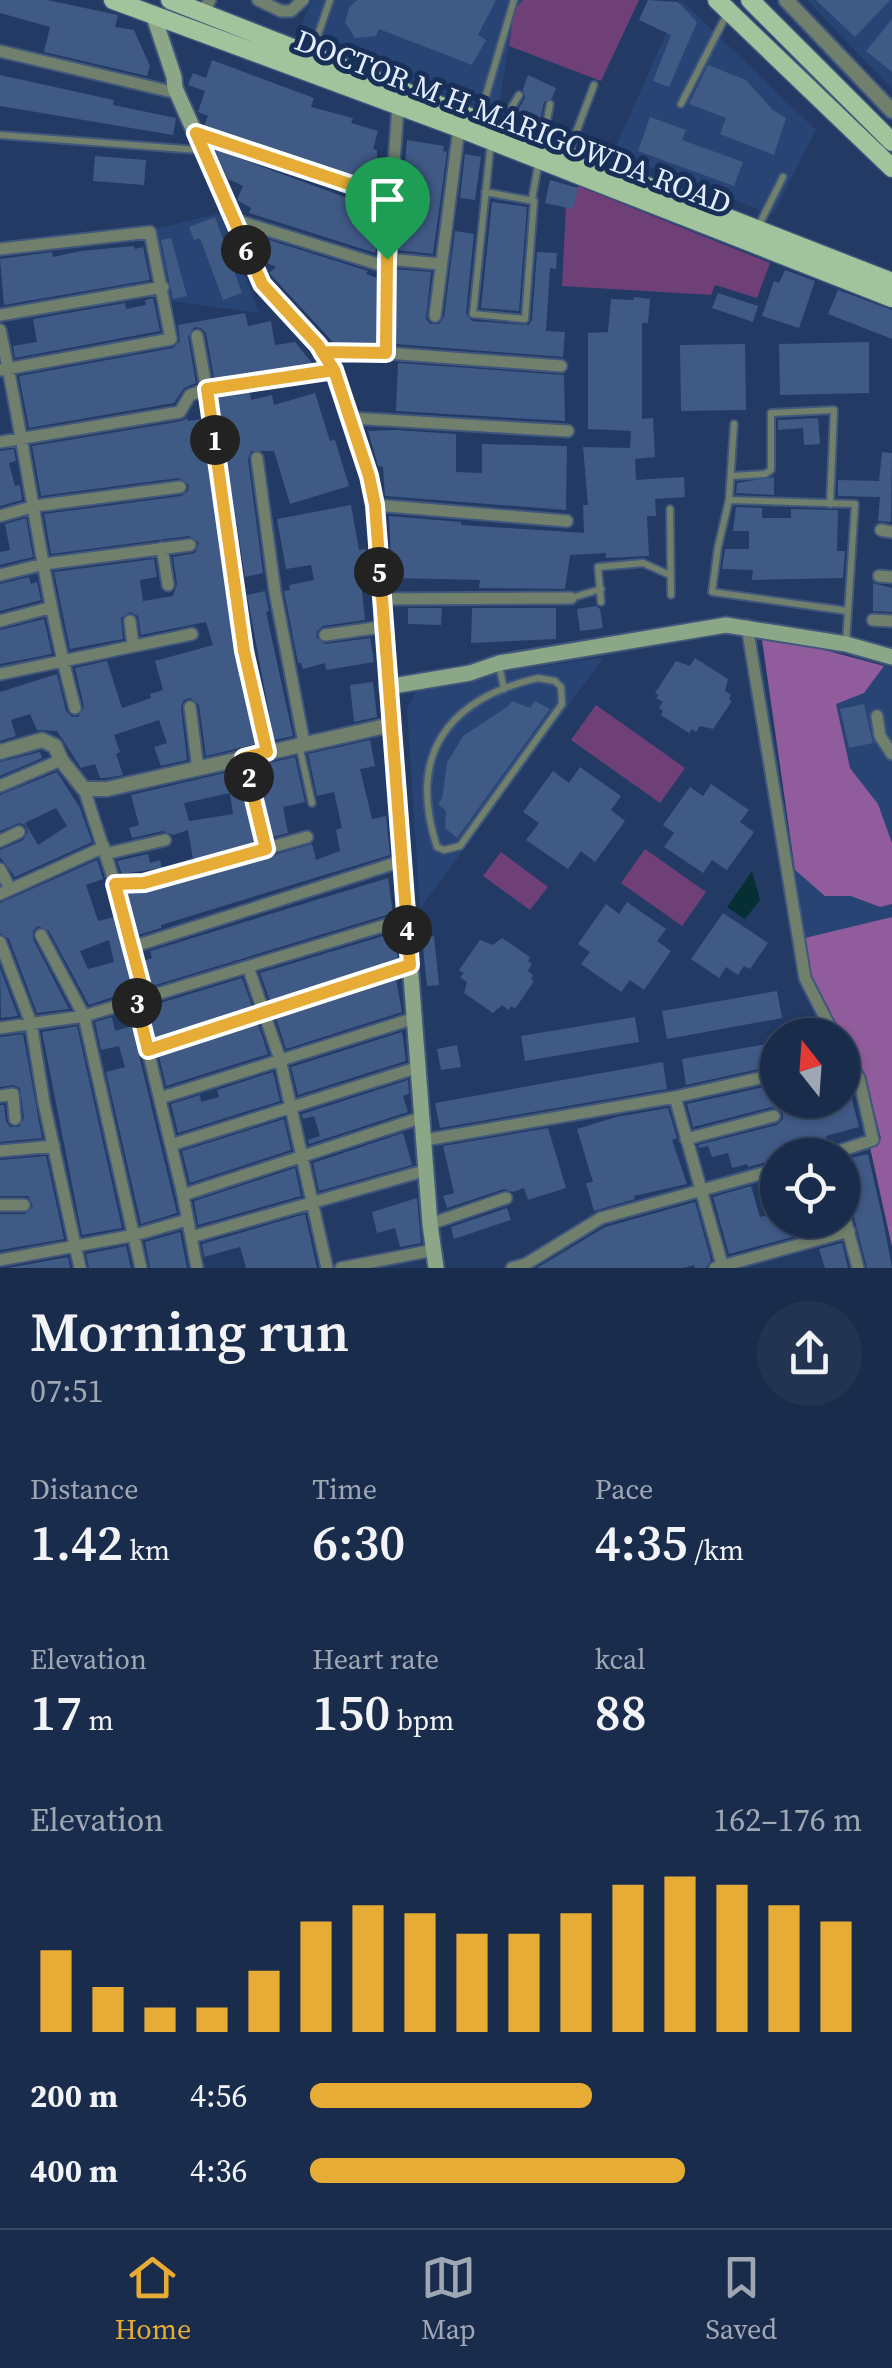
<!DOCTYPE html>
<meta charset="utf-8">
<style>
:root{--surface:#1a2c4b;--page:#233452;--text:#f1f3f6;--muted:#9fa7b5;--line:#384863;--accent:#e6ac36}
body{margin:0;font-family:"Source Serif 4",serif;background:var(--page);color:var(--text);height:100vh;display:flex;flex-direction:column;font-size:38px;white-space:nowrap}
*{box-sizing:border-box;margin:0}
p{font-size:32px;color:var(--muted)}
.icon{flex:none;width:55px;height:55px;fill:none;stroke:currentColor;stroke-width:2;stroke-linecap:round;stroke-linejoin:round}
.map{position:relative;height:1268px;overflow:hidden}
.drawer{display:flex;flex-direction:column;background:var(--surface);flex:1}
.drawer>*{flex:none}
.needle{width:65px;rotate:343deg}
.tools{position:absolute;left:760px;top:1018px;display:grid;gap:20px}
.tools a{display:grid;place-items:center;width:100px;height:100px;border-radius:50%;background:var(--surface);box-shadow:0 2px 8px #0004,0 0 0 2px var(--line);font-size:50px}
.pin{position:absolute;display:grid;place-items:center;width:85px;height:85px;color:#fff;margin:-102px -42px;border-radius:50% 50% 50% 0;rotate:-45deg;box-shadow:0 0 10px #0007}
.pin .icon{rotate:45deg}
.km{position:absolute;width:50px;height:50px;margin:-25px;border-radius:50%;background:#222;color:#fff;font-size:28px;line-height:50px;text-align:center}
.round{display:grid;place-items:center;flex:none;width:105px;height:105px;border-radius:52px;background:var(--page)}
.summary{display:flex;align-items:center;justify-content:space-between;height:170px;padding:0 30px}
h1{font-size:55px;font-weight:600;line-height:75px}
.stats{display:grid;grid-template-columns:repeat(3,1fr);gap:15px;height:170px;padding:10px 30px}
.stats div{display:grid;align-content:center}
.stats b{font-size:50px;font-weight:600}
.stats small{font-size:28px;font-weight:400}
.stats p{font-size:28px}
.chart{height:280px;padding:20px 30px}
.chart p{display:flex;justify-content:space-between}
.chart svg{width:100%;height:180px;margin-top:10px;stroke:var(--accent);stroke-width:6}
ul{padding:0 30px;list-style:none;font-size:32px}
li{display:grid;grid-template-columns:160px 120px 1fr;align-items:center;height:75px}
li i{height:25px;border-radius:12px;background:var(--accent)}
.dock{display:flex;justify-content:space-around;align-items:center;height:140px;border-top:2px solid var(--line);background:var(--surface);font-size:28px;color:var(--muted)}
.dock a{display:grid;justify-items:center;gap:5px}
.dock .selected{color:var(--accent)}
.map>svg:first-child{display:block}
</style>
<div class="map">
<svg width="892" height="1268" viewBox="0 0 892 1268">
<rect width="100%" height="100%" fill="#223a64"/>
<path fill="#284474" d="M 312,0 L 523,0 L 514,10 L 498,113 L 298,34 Z
M 681,0 L 816,130 L 773,215 L 613,153 Z
M 807,0 L 892,0 L 892,89 Z
M 221,213 L 259,313 L 170,301 L 151,230 Z
M 761,633 L 892,668 L 892,1247 L 881,1139 L 865,1075 L 810,977 Z
M 604,657 L 420,909 L 407,708 L 420,685 Z"/>
<path fill="#6f4078" d="M 523,0 L 639,0 L 601,81 L 509,46 L 514,10 Z
M 578,186 L 770,263 L 757,298 L 715,285 L 711,295 L 562,286 L 566,207 L 573,208 Z
M 596,705 L 685,768 L 660,803 L 571,740 Z
M 645,849 L 706,892 L 682,926 L 621,883 Z
M 501,852 L 548,887 L 530,910 L 483,876 Z"/>
<path fill="#905c9b" d="M 761,633 L 884,666 L 864,693 L 836,704 L 850,768 L 878,804 L 892,843 L 892,904 L 880,907 L 851,896 L 825,896 L 795,870 Z
M 892,917 L 892,1247 L 869,1143 L 881,1139 L 865,1075 L 810,977 L 805,938 Z"/>
<path fill="#052f32" d="M 752,871 L 760,900 L 745,919 L 727,907 Z"/>
<path fill="#405a86" fill-rule="evenodd" d="M 0,0 L 47,0 L 118,15 L 115,27 L 134,30 L 150,66 L 147,76 L 44,52 L 50,27 L 0,13 Z
M 357,0 L 496,0 L 478,35 L 486,40 L 472,65 L 379,29 L 376,36 L 355,38 L 345,22 L 349,8 Z
M 648,0 L 678,2 L 697,22 L 669,87 L 653,81 L 671,35 L 639,20 Z
M 816,0 L 890,0 L 855,37 Z
M 892,19 L 892,72 L 866,51 Z
M 212,60 L 314,98 L 311,107 L 353,118 L 351,123 L 378,131 L 373,149 L 377,150 L 377,159 L 370,181 L 204,126 L 208,116 L 198,112 L 205,91 L 188,85 L 193,73 L 206,78 Z
M 708,65 L 746,80 L 773,110 L 786,118 L 774,155 L 720,134 L 726,118 L 689,104 Z
M 0,75 L 114,100 L 113,105 L 176,118 L 173,135 L 0,106 Z
M 528,75 L 556,88 L 552,98 L 544,102 L 539,125 L 515,115 L 525,98 L 523,89 Z
M 650,117 L 686,130 L 682,140 L 743,162 L 734,186 L 638,151 Z
M 407,140 L 444,146 L 443,151 L 447,152 L 433,254 L 397,250 Z
M 214,149 L 380,210 L 371,234 L 379,237 L 375,253 L 249,213 L 251,208 L 237,200 L 243,186 L 228,179 Z
M 465,154 L 481,157 L 475,200 L 460,198 Z
M 95,156 L 146,160 L 144,185 L 93,181 Z
M 550,180 L 578,188 L 573,209 L 545,203 Z
M 492,202 L 527,207 L 519,311 L 481,308 Z
M 215,217 L 242,293 L 223,300 L 200,238 L 194,240 L 189,227 Z
M 455,231 L 474,234 L 466,313 L 472,321 L 529,325 L 532,320 L 537,252 L 557,253 L 556,269 L 550,268 L 546,331 L 565,332 L 563,357 L 395,344 L 396,269 L 431,272 L 426,319 L 430,324 L 439,324 L 444,317 Z
M 253,235 L 368,271 L 366,274 L 377,278 L 377,343 L 333,342 L 269,273 L 276,267 L 265,262 Z
M 171,238 L 187,296 L 173,299 L 161,240 Z
M 134,246 L 135,249 L 143,247 L 150,280 L 4,305 L 0,259 L 52,252 L 53,257 L 81,251 Z
M 785,270 L 815,281 L 799,328 L 762,316 L 774,281 L 779,283 Z
M 838,290 L 892,310 L 892,339 L 828,314 Z
M 718,293 L 758,306 L 753,322 L 712,308 Z
M 634,297 L 650,299 L 648,323 L 642,323 L 642,419 L 653,418 L 655,457 L 635,459 L 636,480 L 684,477 L 685,497 L 655,499 L 656,516 L 647,516 L 649,556 L 606,558 L 606,553 L 570,555 L 565,589 L 479,588 L 480,580 L 392,578 L 389,516 L 461,522 L 461,525 L 584,533 L 583,505 L 588,505 L 583,447 L 630,448 L 631,431 L 588,429 L 588,333 L 608,332 L 611,299 L 634,300 Z
M 153,298 L 160,331 L 15,358 L 13,346 L 37,342 L 33,319 L 125,303 L 126,309 L 146,305 L 145,300 Z
M 245,313 L 248,326 L 271,321 L 275,345 L 295,342 L 313,364 L 214,378 L 206,333 L 201,328 L 194,327 L 188,337 L 196,383 L 184,388 L 174,403 L 29,428 L 19,376 L 173,348 L 180,341 L 178,325 Z
M 869,342 L 869,393 L 780,395 L 779,344 Z
M 745,344 L 746,410 L 681,411 L 680,345 Z
M 398,363 L 564,375 L 565,421 L 396,411 Z
M 250,392 L 251,400 L 272,395 L 274,405 L 315,393 L 330,441 L 335,440 L 349,486 L 290,504 L 274,451 L 251,451 L 248,459 L 263,573 L 245,577 L 217,397 Z
M 187,418 L 188,421 L 202,419 L 237,650 L 256,744 L 206,756 L 199,705 L 190,698 L 184,700 L 181,707 L 187,760 L 161,766 L 154,747 L 167,743 L 159,720 L 114,735 L 120,752 L 116,754 L 123,775 L 106,778 L 100,778 L 95,764 L 81,768 L 57,731 L 37,730 L 30,714 L 11,720 L 16,736 L 0,741 L 0,692 L 57,674 L 66,711 L 72,717 L 78,717 L 84,707 L 75,668 L 107,661 L 122,708 L 151,698 L 150,694 L 163,690 L 155,661 L 213,645 L 206,622 L 141,635 L 138,616 L 130,612 L 121,618 L 123,639 L 70,649 L 54,572 L 154,559 L 157,577 L 140,580 L 143,601 L 173,596 L 177,584 L 173,557 L 195,553 L 199,543 L 189,536 L 51,554 L 44,514 L 181,496 L 188,491 L 189,485 L 179,478 L 41,496 L 32,446 L 182,421 Z
M 818,418 L 820,444 L 804,445 L 803,428 L 778,430 L 778,420 Z
M 396,430 L 456,434 L 456,472 L 482,473 L 482,444 L 567,446 L 566,510 L 385,496 L 383,467 L 378,466 L 368,431 Z
M 14,449 L 16,461 L 9,463 L 15,486 L 20,485 L 22,500 L 0,506 L 0,451 Z
M 882,452 L 892,453 L 891,522 L 878,521 L 880,497 L 838,496 L 838,480 L 879,481 Z
M 774,477 L 774,495 L 736,493 L 737,483 Z
M 351,505 L 359,550 L 366,549 L 369,569 L 369,572 L 360,573 L 365,620 L 323,626 L 317,631 L 316,637 L 325,644 L 370,638 L 374,662 L 326,670 L 325,663 L 303,669 L 301,663 L 298,663 L 284,591 L 290,590 L 289,585 L 314,580 L 311,565 L 286,569 L 277,519 Z
M 736,507 L 762,508 L 762,518 L 791,518 L 791,509 L 838,510 L 837,551 L 845,551 L 843,578 L 752,580 L 753,570 L 722,569 L 725,549 L 749,549 L 749,531 L 733,531 Z
M 26,518 L 33,557 L 0,565 L 0,552 L 10,550 L 5,524 Z
M 29,577 L 31,584 L 37,582 L 41,600 L 0,611 L 0,584 Z
M 873,583 L 892,588 L 892,612 L 873,611 Z
M 265,591 L 269,611 L 266,612 L 293,736 L 274,740 L 247,595 Z
M 596,606 L 600,609 L 603,628 L 580,631 L 577,609 Z
M 408,608 L 442,608 L 441,625 L 408,624 Z
M 472,608 L 556,608 L 556,639 L 471,643 Z
M 44,619 L 52,654 L 0,664 L 0,630 Z
M 695,658 L 728,679 L 725,691 L 731,695 L 729,699 L 732,701 L 713,729 L 700,726 L 696,732 L 692,729 L 689,733 L 661,715 L 663,711 L 659,708 L 663,702 L 656,698 L 659,695 L 655,693 L 676,661 L 690,666 Z
M 373,682 L 377,717 L 354,722 L 350,685 Z
M 512,701 L 530,708 L 535,701 L 550,709 L 457,838 L 445,828 L 446,811 L 438,804 L 442,799 L 447,763 L 463,736 L 507,707 Z
M 864,704 L 873,743 L 849,748 L 840,709 Z
M 370,740 L 375,766 L 360,769 L 372,819 L 386,816 L 390,855 L 161,925 L 161,928 L 138,935 L 127,893 L 147,892 L 312,844 L 316,860 L 340,851 L 336,830 L 342,828 L 334,792 L 317,796 L 308,754 Z
M 40,752 L 42,758 L 0,776 L 0,762 Z
M 295,757 L 305,802 L 283,807 L 288,833 L 273,837 L 256,766 Z
M 580,767 L 621,796 L 611,810 L 625,821 L 595,862 L 581,851 L 568,869 L 526,840 L 539,823 L 523,812 L 553,771 L 569,783 Z
M 237,770 L 255,842 L 193,859 L 188,830 L 173,835 L 163,831 L 132,838 L 129,828 L 139,825 L 131,795 ZM 230,793 L 233,814 L 189,821 L 184,803 Z
M 57,772 L 80,808 L 92,842 L 15,877 L 0,857 L 0,850 L 23,840 L 28,832 L 25,825 L 19,823 L 0,831 L 0,795 ZM 56,808 L 67,826 L 38,845 L 25,823 Z
M 711,784 L 749,810 L 740,822 L 754,832 L 727,870 L 712,860 L 703,873 L 664,847 L 674,833 L 663,825 L 690,787 L 703,796 Z
M 148,854 L 150,863 L 160,860 L 162,868 L 122,874 L 117,861 Z
M 97,860 L 103,879 L 86,885 L 98,921 L 114,917 L 133,990 L 89,1005 L 49,931 L 38,926 L 33,931 L 33,939 L 69,1009 L 37,1013 L 9,939 L 0,933 L 0,903 ZM 109,940 L 114,962 L 88,969 L 80,951 Z
M 388,878 L 393,913 L 152,986 L 145,960 L 152,958 L 150,951 Z
M 627,902 L 666,929 L 657,941 L 671,951 L 644,990 L 630,980 L 621,992 L 581,964 L 590,952 L 578,944 L 606,904 L 619,914 Z
M 723,913 L 768,943 L 750,969 L 744,966 L 738,975 L 726,967 L 719,978 L 691,959 Z
M 393,933 L 398,959 L 270,1001 L 260,973 Z
M 434,936 L 439,985 L 427,986 L 422,938 Z
M 502,938 L 530,957 L 528,961 L 532,964 L 528,971 L 533,975 L 531,979 L 534,981 L 515,1009 L 511,1006 L 509,1010 L 502,1005 L 493,1013 L 464,993 L 467,982 L 460,977 L 464,973 L 459,970 L 480,940 L 493,945 Z
M 0,968 L 18,1016 L 1,1018 Z
M 242,978 L 252,1006 L 155,1038 L 147,1007 Z
M 396,979 L 402,1012 L 286,1049 L 276,1018 Z
M 777,991 L 782,1018 L 667,1039 L 662,1011 Z
M 112,1017 L 115,1031 L 132,1026 L 177,1213 L 141,1224 L 106,1072 L 125,1067 L 119,1046 L 101,1050 L 95,1022 Z
M 635,1017 L 639,1042 L 525,1061 L 521,1036 Z
M 258,1024 L 268,1054 L 166,1086 L 159,1056 Z
M 77,1026 L 122,1228 L 82,1235 L 42,1032 Z
M 402,1032 L 406,1061 L 298,1095 L 291,1067 Z
M 23,1034 L 42,1138 L 0,1142 L 0,1105 L 4,1105 L 6,1121 L 10,1127 L 19,1127 L 24,1118 L 20,1088 L 13,1085 L 0,1087 L 0,1037 Z
M 778,1042 L 778,1065 L 686,1085 L 682,1059 Z
M 457,1045 L 461,1067 L 441,1070 L 437,1049 Z
M 663,1062 L 667,1089 L 440,1128 L 435,1103 Z
M 273,1072 L 280,1101 L 178,1133 L 171,1104 L 200,1095 L 201,1102 L 219,1097 L 217,1090 Z
M 842,1077 L 846,1077 L 859,1127 L 826,1136 L 828,1145 L 792,1155 L 778,1155 L 778,1159 L 748,1167 L 747,1164 L 732,1168 L 728,1153 L 712,1157 L 708,1146 L 699,1148 L 698,1145 L 777,1125 L 783,1119 L 783,1113 L 772,1107 L 693,1127 L 687,1104 L 777,1084 L 778,1100 L 842,1100 Z
M 408,1080 L 409,1094 L 403,1096 L 408,1112 L 309,1144 L 308,1140 L 320,1136 L 314,1116 L 303,1119 L 302,1114 Z
M 668,1108 L 677,1138 L 672,1140 L 687,1184 L 634,1196 L 635,1199 L 594,1211 L 586,1183 L 593,1182 L 577,1129 L 616,1117 Z
M 284,1119 L 291,1150 L 190,1183 L 182,1151 Z
M 548,1128 L 566,1188 L 528,1200 L 524,1188 L 513,1192 L 504,1189 L 447,1208 L 443,1196 L 454,1193 L 443,1146 Z
M 403,1133 L 412,1165 L 319,1191 L 313,1163 Z
M 868,1154 L 883,1220 L 892,1268 L 867,1268 L 851,1206 L 842,1189 L 842,1160 Z
M 46,1156 L 64,1239 L 0,1250 L 0,1214 L 25,1214 L 33,1206 L 28,1196 L 0,1196 L 0,1160 Z
M 295,1168 L 301,1196 L 198,1225 L 194,1201 Z
M 751,1186 L 760,1217 L 778,1212 L 778,1220 L 836,1220 L 837,1225 L 729,1254 L 713,1197 Z
M 417,1198 L 421,1243 L 400,1247 L 395,1228 L 377,1233 L 372,1212 Z
M 695,1202 L 711,1260 L 706,1268 L 695,1268 L 694,1265 L 683,1268 L 537,1268 L 605,1227 Z
M 507,1208 L 511,1220 L 454,1239 L 451,1227 Z
M 305,1214 L 317,1268 L 246,1268 L 240,1247 L 204,1257 L 202,1244 Z
M 180,1232 L 187,1268 L 150,1268 L 145,1242 Z
M 842,1243 L 848,1268 L 825,1268 L 819,1249 Z
M 126,1246 L 131,1268 L 89,1268 L 86,1254 Z
M 68,1257 L 70,1268 L 8,1268 Z"/>
<g fill="none" stroke-linecap="round" stroke-linejoin="round">
<g stroke="#41577c" stroke-width="10">
<path id="service" d="M 311,55 L 330,0
M 681,104 L 728,12
M 479,119 L 514,0
M 500,127 L 519,95
M 0,135 L 198,150
M 543,141 L 550,104
M 568,154 L 594,85
M 485,192 L 534,201 L 525,319 L 473,314 L 491,141
M 532,199 L 539,160
M 757,229 L 783,177
M 733,476 L 765,474 L 771,470 L 771,413 L 834,410 L 830,504
M 729,500 L 734,424
M 670,509 L 671,595
M 571,598 L 601,589
M 601,602 L 598,567 L 643,563 L 670,575
M 846,643 L 855,504 L 729,500 L 718,547 L 712,592 L 848,611
M 499,665 L 504,689
M 538,678 L 555,681 L 561,687 L 562,704 L 460,846 L 444,850 L 437,847 C 407,755 447,699 538,678 Z
M 299,745 L 312,803"/>
</g>
<g stroke="#41577c" stroke-width="15">
<path id="minor" d="M 258,0 L 281,11 L 291,11 L 303,0
M 202,13 L 210,0
M 0,51 L 177,93
M 196,133 L 391,198
M 232,219 L 387,267
M 0,249 L 150,232 L 171,339 L 0,370
M 387,259 L 441,264
M 0,315 L 163,287
M 435,316 L 459,128
M 0,330 C 28,455 41,583 75,708
M 197,336 C 223,474 236,614 267,752
M 323,352 L 386,353 L 561,366
M 386,353 L 387,259 L 398,107
M 351,418 L 568,431
M 0,442 L 180,412 L 190,395 L 207,389 L 334,370
M 257,458 L 275,592 L 304,743
M 375,505 L 567,521
M 0,516 L 35,506 L 180,487
M 881,530 L 892,532
M 162,548 L 168,585
M 0,575 L 44,564 L 190,545
M 879,576 L 892,577
M 380,599 L 571,598
M 873,620 L 892,621
M 0,621 L 49,608
M 130,621 L 133,645
M 747,626 L 805,978 L 834,1035
M 325,635 L 382,627
M 0,674 L 192,634
M 190,707 L 198,769
M 877,716 L 880,736 L 892,754
M 244,758 L 266,849
M 0,786 L 61,760
M 84,789 L 115,884 L 145,998
M 0,841 L 19,832
M 105,854 L 165,840
M 0,869 L 10,889
M 115,884 L 144,883 L 307,837
M 0,894 L 104,847
M 41,935 L 84,1016 L 141,1268
M 0,942 L 31,1023 L 44,1103 L 80,1268
M 132,947 L 402,861
M 248,967 L 280,1059 L 327,1268
M 136,1001 L 183,1195 L 197,1268
M 0,1028 L 84,1016 L 406,919
M 148,1050 L 410,965
M 0,1096 L 13,1094 L 15,1119
M 675,1097 L 723,1268
M 160,1098 L 415,1018
M 686,1139 L 774,1116
M 425,1140 L 675,1097 L 778,1074
M 171,1145 L 419,1067
M 0,1151 L 54,1146
M 827,1155 L 873,1140 L 859,1078 L 842,1050
M 183,1195 L 423,1117
M 0,1205 L 24,1205
M 842,1208 L 858,1268
M 430,1224 L 506,1198
M 191,1237 L 427,1170
M 0,1260 L 135,1235 L 187,1220
M 341,1268 L 434,1250
M 512,1268 L 526,1264 L 601,1218 L 778,1169
M 715,1268 L 849,1231"/>
</g>
<g stroke="#41577c" stroke-width="18">
<path id="tertiary" d="M 786,0 L 892,111
M 0,752 L 42,740 L 55,746 L 61,760 L 84,789 L 107,789 L 390,725"/>
</g>
<g stroke="#41577c" stroke-width="19">
<path id="secondary" d="M 154,17 L 174,77 L 175,88 L 262,284 L 318,345 L 334,370 L 369,476 L 375,505 L 430,1224 L 436,1268
M 387,687 L 470,673 L 499,663 L 726,625 L 846,644 L 892,657"/>
</g>
<g stroke="#41577c" stroke-width="21">
<path id="primary" d="M 113,0 L 459,128 L 892,298
M 170,0 L 892,282
M 717,0 L 892,168
M 750,0 L 892,142"/>
</g>
<use href="#service" stroke="#70806d" stroke-width="6"/>
<use href="#minor" stroke="#70806d" stroke-width="11"/>
<use href="#tertiary" stroke="#70806d" stroke-width="14"/>
<use href="#secondary" stroke="#8ca787" stroke-width="15"/>
<use href="#primary" stroke="#a2c49c" stroke-width="18"/>
</g>
<g fill="none" stroke-linecap="round" stroke-linejoin="round">
<g stroke="#fff" stroke-width="20">
<path id="route" d="M 387,259 L 386,353 L 322,352 L 334,370 L 207,389 L 244,651 L 267,752 L 244,758 L 266,849 L 144,883 L 115,884 L 145,998 L 136,1001 L 148,1050 L 410,965 L 375,505 L 369,476 L 334,370 L 318,345 L 262,284 L 196,133 L 391,198 L 387,259"/>
</g>
<use href="#route" stroke="#e6ac36" stroke-width="12"/>
</g>
<g text-anchor="middle" stroke-width="10" stroke-linejoin="round" paint-order="stroke">
<g font-size="30" fill="#e3edfc" stroke="#182f58">
<text transform="translate(513 122) rotate(21)" y="10">DOCTOR M H MARIGOWDA ROAD</text>
</g>
</g>
</svg>
<div class="tools">
<a><svg class="needle" viewBox="-14 -14 28 28"><path d="M0-13l5 13h-10z" fill="#e53935"/><path d="M0 13l5-13h-10z" fill="#9fa7b5"/></svg></a>
<a><svg class="icon" aria-label="locate" viewBox="0 0 24 24"><circle cx="12" cy="12" r="6"/><path d="M12 2v4M12 18v4M2 12h4M18 12h4"/></svg></a>
</div>
<div class="pin" style="left:387px;top:259px;background:#1e9e55"><svg class="icon" aria-label="arrive" viewBox="0 0 24 24"><path d="M6 21V4h12l-3 4 3 4H6"/></svg></div>
<b class="km" style="left:215px;top:440px">1</b>
<b class="km" style="left:249px;top:777px">2</b>
<b class="km" style="left:137px;top:1003px">3</b>
<b class="km" style="left:407px;top:930px">4</b>
<b class="km" style="left:379px;top:572px">5</b>
<b class="km" style="left:246px;top:250px">6</b>
</div>
<section class="drawer">
<div class="summary"><div><h1>Morning run</h1><p>07:51</p></div><a class="round"><svg class="icon" aria-label="share" viewBox="0 0 24 24"><path d="M12 15V3M7 8l5-5 5 5M5 13v7h14v-7"/></svg></a></div>
<div class="stats">
<div><p>Distance</p><b>1.42<small> km</small></b></div>
<div><p>Time</p><b>6:30</b></div>
<div><p>Pace</p><b>4:35<small> /km</small></b></div>
</div>
<div class="stats">
<div><p>Elevation</p><b>17<small> m</small></b></div>
<div><p>Heart rate</p><b>150<small> bpm</small></b></div>
<div><p>kcal</p><b>88</b></div>
</div>
<div class="chart"><p><span>Elevation</span>162–176 m</p>
<svg viewBox="0 0 160 44" preserveAspectRatio="none"><path d="M5 44V24M15 44V33M25 44V38M35 44V38M45 44V29M55 44V17M65 44V13M75 44V15M85 44V20M95 44V20M105 44V15M115 44V8M125 44V6M135 44V8M145 44V13M155 44V17"/></svg>
</div>
<ul>
<li><b>200 m</b>4:56<i style="width:51%"></i></li>
<li><b>400 m</b>4:36<i style="width:68%"></i></li>
</ul>
</section>
<nav class="dock">
<a class="selected"><svg class="icon" aria-label="home" viewBox="0 0 24 24"><path d="M3 11l9-7 9 7M6 9v11h12V9"/></svg>Home</a>
<a><svg class="icon" aria-label="map" viewBox="0 0 24 24"><path d="M3 6l6-2 6 2 6-2v14l-6 2-6-2-6 2zM9 4v14M15 6v14"/></svg>Map</a>
<a><svg class="icon" aria-label="saved" viewBox="0 0 24 24"><path d="M7 4h10v16l-5-4-5 4z"/></svg>Saved</a>
</nav>
